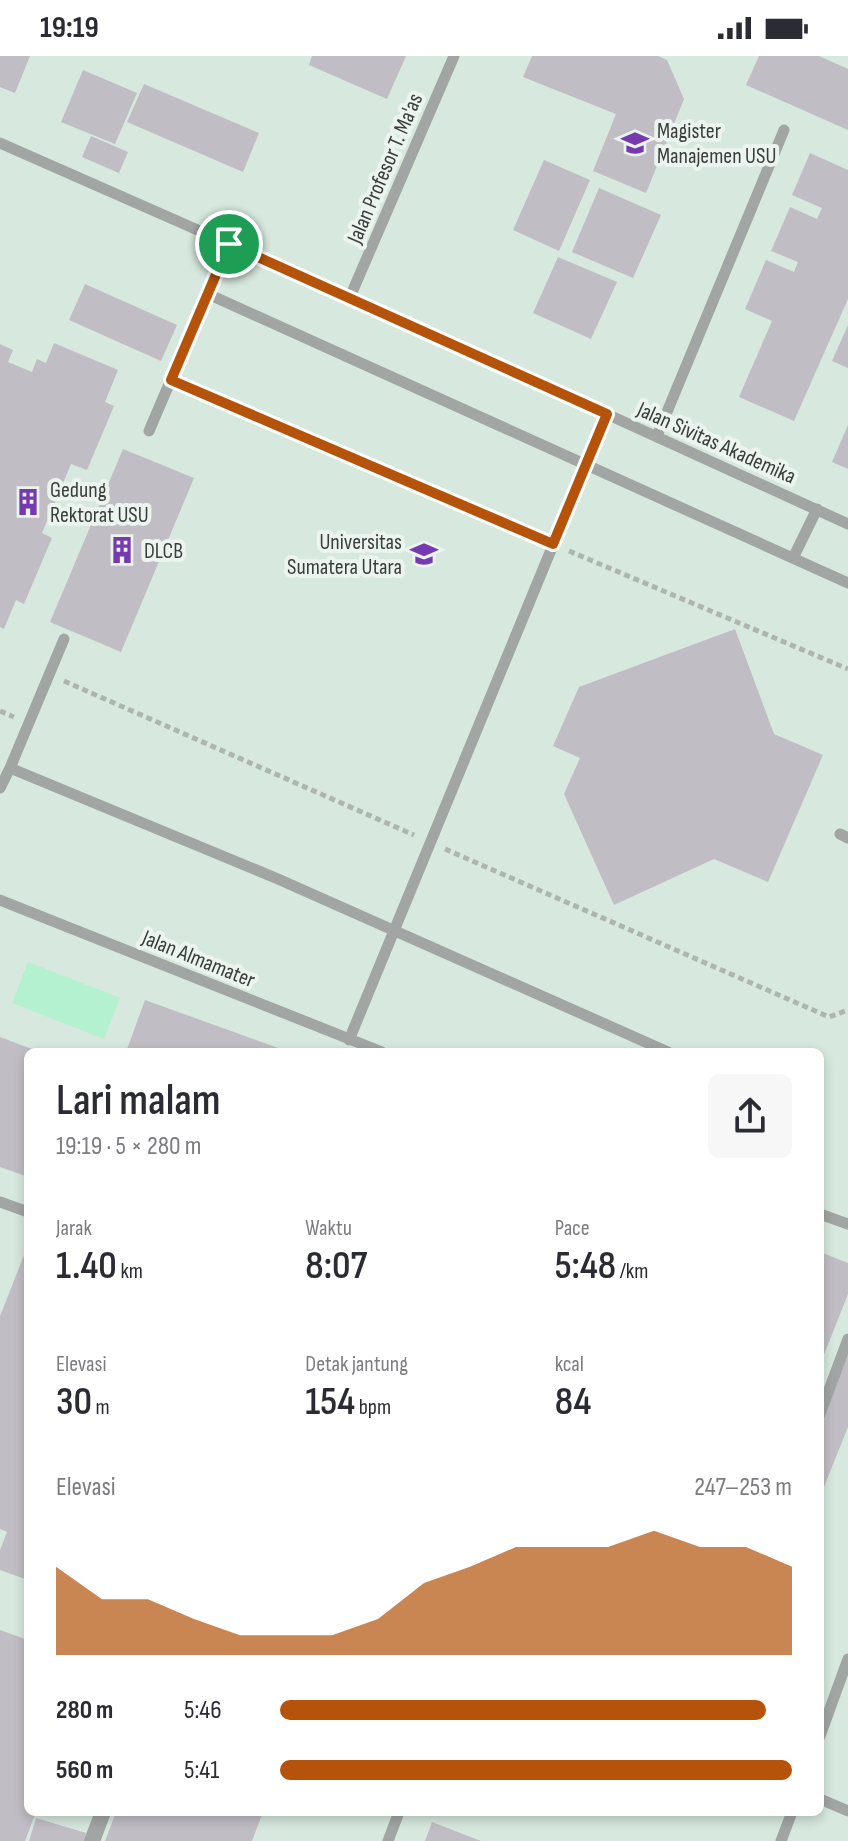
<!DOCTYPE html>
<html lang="id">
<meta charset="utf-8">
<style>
:root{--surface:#fff;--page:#f7f7f7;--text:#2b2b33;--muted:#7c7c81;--accent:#b45309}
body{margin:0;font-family:"Sofia Sans Condensed",sans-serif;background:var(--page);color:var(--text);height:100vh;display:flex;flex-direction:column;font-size:30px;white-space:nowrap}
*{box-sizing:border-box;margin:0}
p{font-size:26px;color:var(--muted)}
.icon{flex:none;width:44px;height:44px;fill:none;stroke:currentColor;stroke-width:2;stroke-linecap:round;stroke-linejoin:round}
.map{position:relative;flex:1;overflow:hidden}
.details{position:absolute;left:24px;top:992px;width:800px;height:768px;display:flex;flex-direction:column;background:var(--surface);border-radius:12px;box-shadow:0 4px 12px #0003}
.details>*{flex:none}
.pin{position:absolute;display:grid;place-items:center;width:68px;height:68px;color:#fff;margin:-34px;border:4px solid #fff;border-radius:50%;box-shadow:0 2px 8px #0007}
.round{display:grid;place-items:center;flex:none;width:84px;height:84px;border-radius:12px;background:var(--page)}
.summary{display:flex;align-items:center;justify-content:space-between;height:136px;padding:0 32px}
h1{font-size:44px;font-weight:600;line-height:60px}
.metrics{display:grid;grid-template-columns:repeat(3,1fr);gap:12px;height:136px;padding:8px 32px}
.metrics div{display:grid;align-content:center}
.metrics b{font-size:40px;font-weight:600}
.metrics small{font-size:22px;font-weight:400}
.metrics p{font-size:22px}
.chart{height:224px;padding:16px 32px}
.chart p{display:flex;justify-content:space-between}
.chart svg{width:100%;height:144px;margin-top:8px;fill:var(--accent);opacity:.7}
ul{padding:0 32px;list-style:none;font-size:26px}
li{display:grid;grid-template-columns:128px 96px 1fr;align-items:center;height:60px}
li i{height:20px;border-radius:10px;background:var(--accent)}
.status{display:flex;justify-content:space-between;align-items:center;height:56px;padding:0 40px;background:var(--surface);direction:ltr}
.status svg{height:22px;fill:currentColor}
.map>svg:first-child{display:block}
</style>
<div class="status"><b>19:19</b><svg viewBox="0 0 49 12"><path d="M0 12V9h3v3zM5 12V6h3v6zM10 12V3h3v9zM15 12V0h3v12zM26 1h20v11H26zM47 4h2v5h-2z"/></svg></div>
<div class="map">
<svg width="848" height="1785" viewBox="0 0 848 1785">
<rect width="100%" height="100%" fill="#ebf4ef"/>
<path fill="#d7e8de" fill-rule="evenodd" d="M 0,0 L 848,0 L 848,1785 L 0,1785 ZM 28,996 L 820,996 L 820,1756 L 28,1756 Z"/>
<path fill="#b3f1d1" d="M 28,906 L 120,942 L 104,983 L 12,947 Z"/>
<path fill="#c0bdc5" d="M 0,0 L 30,0 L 15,37 L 0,31 Z
M 312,0 L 406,0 L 387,43 L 309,9 Z
M 532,0 L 658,0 L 667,4 L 684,43 L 646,137 L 593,115 L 616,58 L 523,21 Z
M 759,0 L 819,0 L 848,13 L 848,74 L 746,29 Z
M 83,14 L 137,37 L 115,88 L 61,66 Z
M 144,28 L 259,77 L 243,116 L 127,66 Z
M 91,80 L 128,96 L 119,117 L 82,101 Z
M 810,97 L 848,114 L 848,243 L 794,365 L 739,341 L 772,265 L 745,253 L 766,204 L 794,216 L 798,206 L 771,195 L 790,151 L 817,163 L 822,152 L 792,139 Z
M 544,104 L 590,124 L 559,195 L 513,174 Z
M 599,132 L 661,159 L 633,222 L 572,196 Z
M 558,201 L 617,226 L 591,283 L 533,257 Z
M 85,228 L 177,269 L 161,305 L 69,264 Z
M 848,269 L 848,312 L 832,305 Z
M 54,287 L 118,314 L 105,346 L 114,350 L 87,414 L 71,408 L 42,477 L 52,482 L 24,548 L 16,544 L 4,573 L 0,571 L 0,288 L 13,294 L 8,306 L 32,316 L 37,303 L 46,307 Z
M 848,369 L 848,413 L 832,406 Z
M 123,393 L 194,422 L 121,596 L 50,566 Z
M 735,573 L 774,678 L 823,699 L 768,826 L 714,803 L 614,849 L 564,738 L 580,702 L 553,690 L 579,631 Z
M 145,944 L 289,996 L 126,996 Z
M 0,981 L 40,996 L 28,996 L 28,1121 L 0,1111 Z
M 28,1189 L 28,1524 L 0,1514 L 0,1494 L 7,1476 L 0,1473 L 0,1260 Z
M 820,1196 L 848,1207 L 848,1238 L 820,1309 Z
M 848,1299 L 848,1371 L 820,1441 L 820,1369 Z
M 0,1574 L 28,1584 L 28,1756 L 36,1756 L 25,1785 L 0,1785 Z
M 116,1756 L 263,1756 L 252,1785 L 105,1785 Z
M 36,1762 L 86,1777 L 84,1785 L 29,1785 Z
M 432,1766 L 481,1785 L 425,1785 Z"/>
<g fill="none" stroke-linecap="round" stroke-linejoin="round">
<path stroke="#aeb5b1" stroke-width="5" stroke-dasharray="6 4" stroke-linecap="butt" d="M 187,331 L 538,481
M 569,495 L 848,613
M 64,625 L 414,779
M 0,655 L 14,661
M 445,793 L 829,961 L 848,954"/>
<path stroke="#a1a5a3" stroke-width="11" d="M 0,87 L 350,241 L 848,468
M 208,238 L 848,527
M 350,241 L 454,0
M 149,375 L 229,188
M 657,380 L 784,74
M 793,502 L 817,453
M 10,712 L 64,583
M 0,732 L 10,712 L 278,823 L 668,996
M 840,778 L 848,782
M 0,844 L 382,996
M 349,984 L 607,358
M 0,1146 L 28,1156
M 820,1158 L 848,1168
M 820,1358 L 848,1283
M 820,1680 L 848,1603
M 820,1743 L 848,1755
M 388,1785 L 399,1756
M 781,1785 L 792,1756"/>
<path stroke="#a1a5a3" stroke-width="16" d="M 92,1785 L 103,1756"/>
</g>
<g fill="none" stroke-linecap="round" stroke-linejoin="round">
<g stroke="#fff" stroke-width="16">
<path id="route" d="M 229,188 L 607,358 L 553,488 L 171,324 Z"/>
</g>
<use href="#route" stroke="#b45309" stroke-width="10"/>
</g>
<defs>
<g id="university-bare" transform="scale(2.16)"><path d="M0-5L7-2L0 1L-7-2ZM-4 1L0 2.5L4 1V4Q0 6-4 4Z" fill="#763ab0" stroke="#ebf4ef" stroke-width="2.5" paint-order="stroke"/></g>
<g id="building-bare" transform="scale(2.16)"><path d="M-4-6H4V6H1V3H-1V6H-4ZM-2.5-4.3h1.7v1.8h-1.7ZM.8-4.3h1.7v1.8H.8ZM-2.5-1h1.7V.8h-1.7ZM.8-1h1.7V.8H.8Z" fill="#763ab0" stroke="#ebf4ef" stroke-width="2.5" paint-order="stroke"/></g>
</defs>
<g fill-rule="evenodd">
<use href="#university-bare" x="635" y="87"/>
<use href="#building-bare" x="28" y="446"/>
<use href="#building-bare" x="122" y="494"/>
<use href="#university-bare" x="424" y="498"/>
</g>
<g text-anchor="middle" stroke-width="8" stroke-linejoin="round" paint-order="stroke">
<g font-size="22" fill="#3a3e3c" stroke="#ebf4ef" text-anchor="start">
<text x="657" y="82">Magister<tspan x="657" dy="25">Manajemen USU</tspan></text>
<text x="50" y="441">Gedung<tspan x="50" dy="25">Rektorat USU</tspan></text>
<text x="402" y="493" text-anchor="end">Universitas<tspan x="402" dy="25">Sumatera Utara</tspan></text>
<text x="144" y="502">DLCB</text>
</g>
<g font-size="22" fill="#3a3e3c" stroke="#ebf4ef">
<text transform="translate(384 112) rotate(-67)" y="8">Jalan Profesor T. Ma'as</text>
<text transform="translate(717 386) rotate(24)" y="8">Jalan Sivitas Akademika</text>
<text transform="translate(199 902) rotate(22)" y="8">Jalan Almamater</text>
</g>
</g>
</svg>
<div class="pin" style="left:229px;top:188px;background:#1e9e55"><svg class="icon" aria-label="arrive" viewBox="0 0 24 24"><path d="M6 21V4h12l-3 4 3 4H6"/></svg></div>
<section class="details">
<div class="summary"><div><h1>Lari malam</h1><p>19:19 · 5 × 280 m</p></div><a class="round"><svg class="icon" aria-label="share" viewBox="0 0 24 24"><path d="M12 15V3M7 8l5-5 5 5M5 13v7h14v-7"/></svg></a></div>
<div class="metrics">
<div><p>Jarak</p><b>1.40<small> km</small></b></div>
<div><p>Waktu</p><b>8:07</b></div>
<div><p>Pace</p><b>5:48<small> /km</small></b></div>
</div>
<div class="metrics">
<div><p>Elevasi</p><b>30<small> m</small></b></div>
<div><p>Detak jantung</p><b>154<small> bpm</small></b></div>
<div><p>kcal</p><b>84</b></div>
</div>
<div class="chart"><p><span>Elevasi</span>247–253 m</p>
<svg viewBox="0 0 160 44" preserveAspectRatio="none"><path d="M0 44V17L10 27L20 27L30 33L40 38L50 38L60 38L70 33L80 22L90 17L100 11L110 11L120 11L130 6L140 11L150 11L160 17V44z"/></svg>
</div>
<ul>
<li><b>280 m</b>5:46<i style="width:95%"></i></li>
<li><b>560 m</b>5:41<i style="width:100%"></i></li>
</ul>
</section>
</div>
